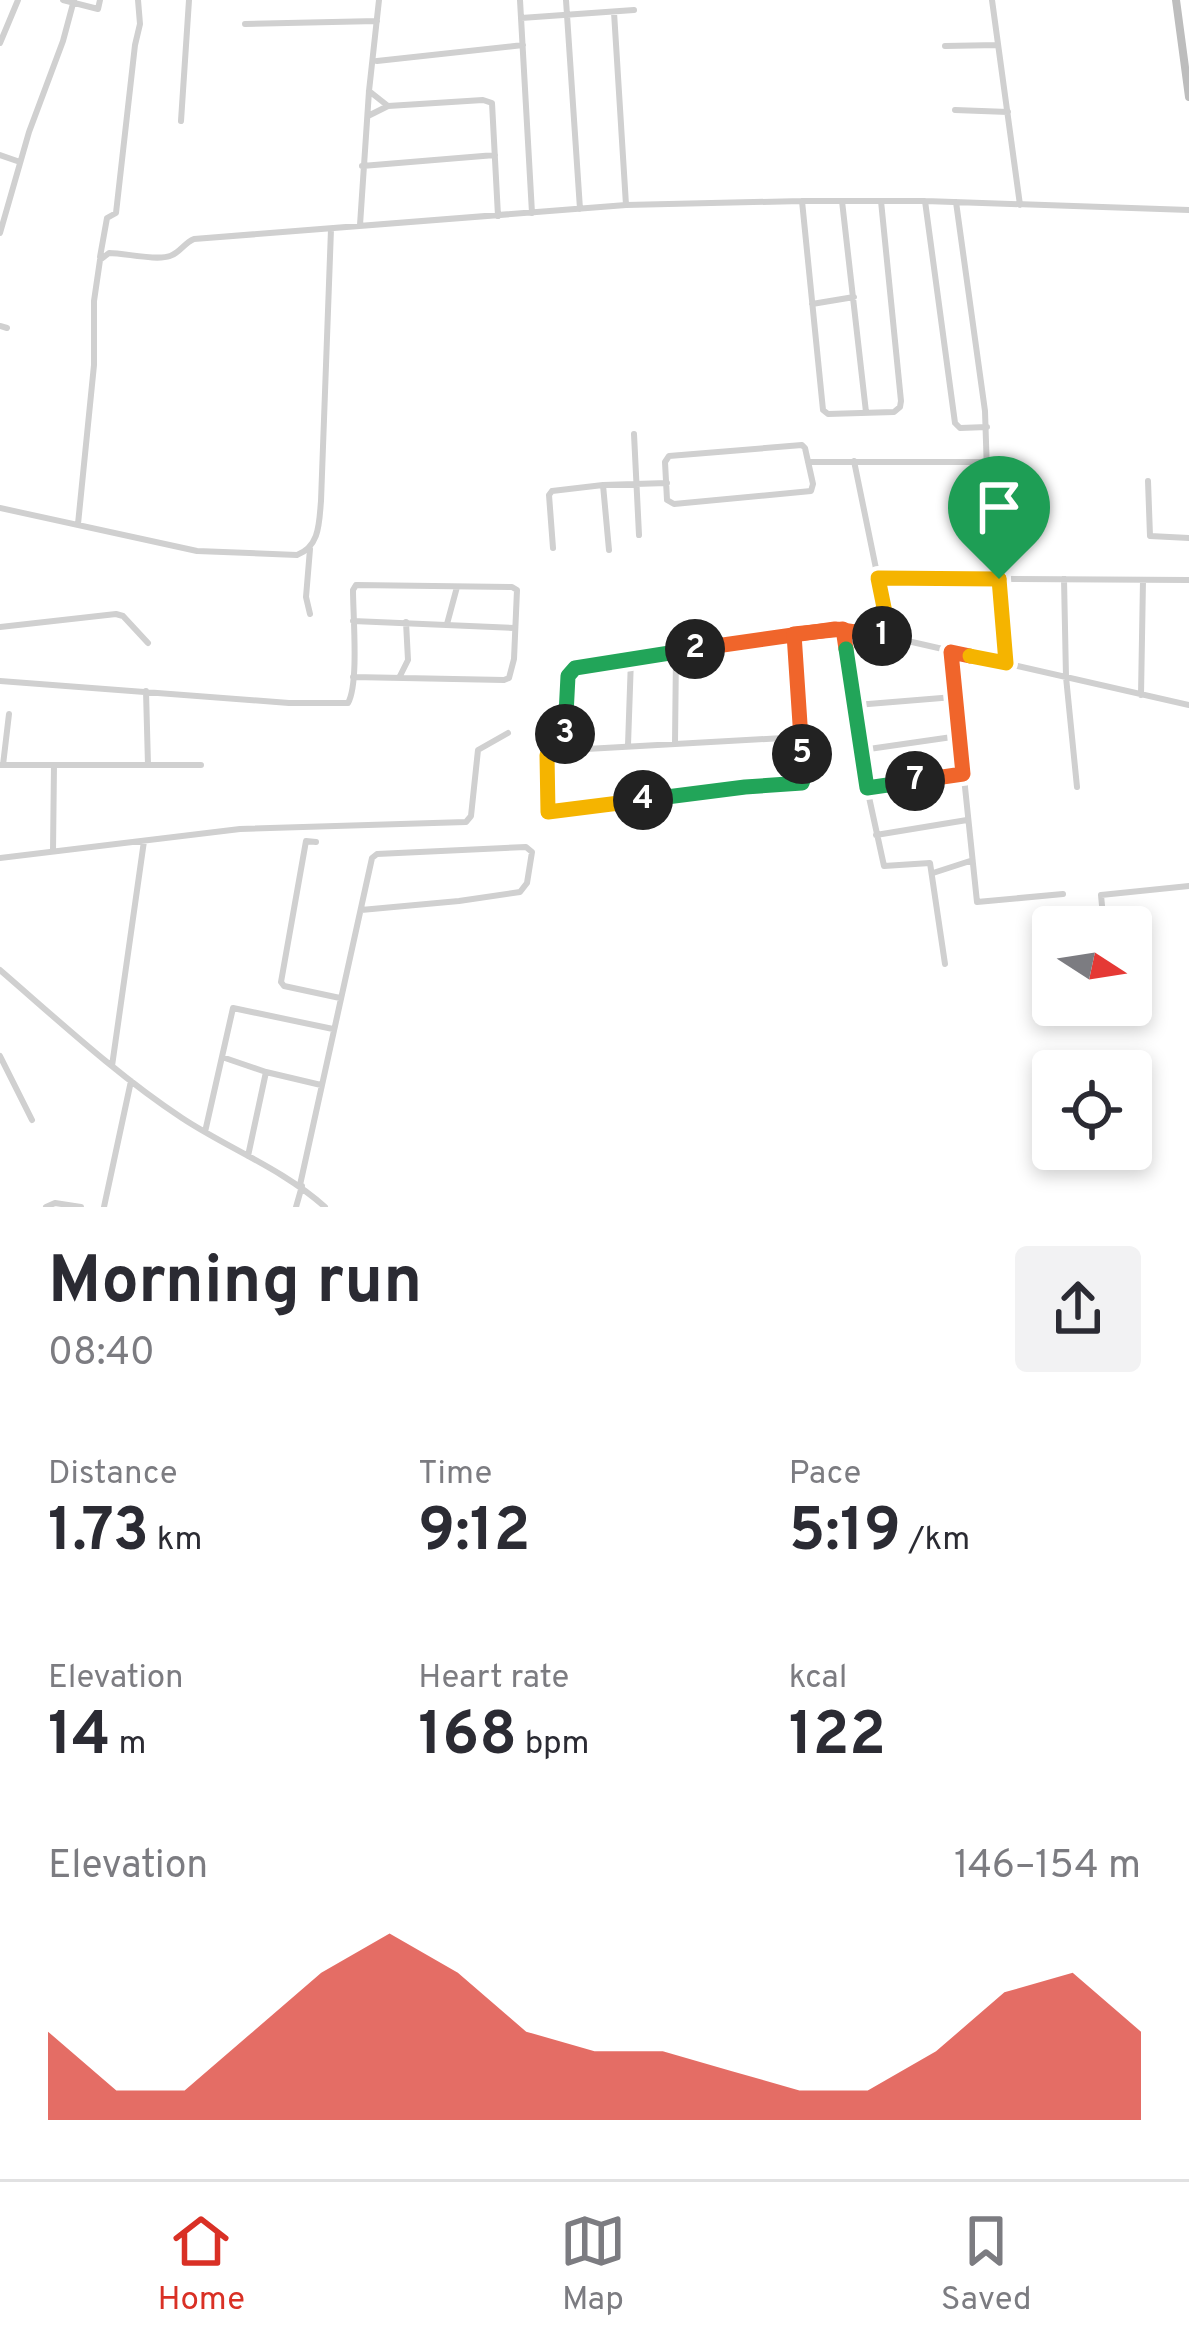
<!DOCTYPE html>
<meta charset="utf-8">
<style>
:root{--surface:#fff;--page:#f2f2f3;--text:#2b2b33;--muted:#7c7c81;--line:#e1e1e2;--accent:#d93025}
body{margin:0;font-family:Overpass,sans-serif;background:var(--page);color:var(--text);height:100vh;display:flex;flex-direction:column;font-size:45px;white-space:nowrap}
*{box-sizing:border-box;margin:0}
p{font-size:39px;color:var(--muted)}
.icon{flex:none;width:66px;height:66px;fill:none;stroke:currentColor;stroke-width:2;stroke-linecap:round;stroke-linejoin:round}
.map{position:relative;height:1207px;overflow:hidden}
.side{display:flex;flex-direction:column;background:var(--surface);flex:1}
.side>*{flex:none}
.needle{width:78px;rotate:102deg}
.controls{position:absolute;left:1032px;top:906px;display:grid;gap:24px}
.controls a{display:grid;place-items:center;width:120px;height:120px;border-radius:12px;background:var(--surface);box-shadow:0 6px 18px #0003;font-size:60px}
.pin{position:absolute;display:grid;place-items:center;width:102px;height:102px;color:#fff;margin:-123px -51px;border-radius:50% 50% 50% 0;rotate:-45deg;box-shadow:0 0 12px #0007}
.pin .icon{rotate:45deg}
.km{position:absolute;width:60px;height:60px;margin:-30px;border-radius:50%;background:#222;color:#fff;font-size:33px;line-height:60px;text-align:center}
.round{display:grid;place-items:center;flex:none;width:126px;height:126px;border-radius:12px;background:var(--page)}
.overview{display:flex;align-items:center;justify-content:space-between;height:204px;padding:0 48px}
h1{font-size:66px;font-weight:700;line-height:90px}
.figures{display:grid;grid-template-columns:repeat(3,1fr);gap:18px;height:204px;padding:12px 48px}
.figures div{display:grid;align-content:center}
.figures b{font-size:60px;font-weight:700}
.figures small{font-size:33px;font-weight:400}
.figures p{font-size:33px}
.chart{height:336px;padding:24px 48px}
.chart p{display:flex;justify-content:space-between}
.chart svg{width:100%;height:216px;margin-top:12px;fill:var(--accent);opacity:.7}
.dock{display:flex;justify-content:space-around;align-items:center;height:168px;border-top:3px solid var(--line);background:var(--surface);font-size:33px;color:var(--muted)}
.dock a{display:grid;justify-items:center;gap:6px}
.dock .current{color:var(--accent)}
.map>svg:first-child{display:block}
</style>
<div class="map">
<svg width="1189" height="1207" viewBox="0 0 1189 1207">
<rect width="100%" height="100%" fill="#fff"/>
<g fill="none" stroke-linecap="round" stroke-linejoin="round">
<path stroke="#d0d0d0" stroke-width="6" d="M 63,0 L 98,9 L 100,0
M 520,0 L 532,213
M 566,0 L 580,209
M 992,0 L 1020,205
M 614,12 L 626,205
M 521,18 L 634,10
M 245,24 L 377,21
M 0,43 L 18,0
M 945,46 L 998,45
M 377,61 L 523,45
M 369,91 L 388,106
M 955,110 L 1008,112
M 368,116 L 388,106 L 483,100 L 492,103 L 498,216
M 181,121 L 189,0
M 0,155 L 20,162
M 362,166 L 495,155
M 802,201 L 823,410 L 828,414 L 894,412 L 900,407 L 901,401 L 881,201
M 842,201 L 866,412
M 925,201 L 955,423 L 960,428 L 987,427
M 956,202 L 985,411 L 988,504 L 1006,663
M 360,225 L 369,91 L 379,0
M 0,233 L 29,132 L 63,41 L 74,0
M 100,257 L 107,218 L 116,213 L 135,45 L 140,24 L 138,0
M 812,304 L 854,297
M 0,326 L 7,328
M 634,434 L 639,535
M 802,445 L 805,448 L 813,484 L 811,491 L 674,504 L 667,500 L 665,462 L 669,456 Z
M 854,461 L 890,637
M 808,462 L 987,462
M 1148,481 L 1150,536 L 1189,538
M 603,485 L 609,550
M 0,508 L 197,551 L 297,555 C 320,546 319,523 321,501 L 331,229
M 78,524 L 94,365 L 94,301 L 100,260 L 109,253 C 125,253 156,261 170,256 C 180,253 184,243 194,239 L 626,205 L 802,201 L 925,201 L 1189,210
M 553,548 L 549,495 L 552,491 L 603,485 L 667,483
M 310,549 L 306,597 L 310,614
M 878,578 L 1189,580
M 1064,579 L 1066,677 L 1077,787
M 353,621 L 514,628
M 447,624 L 457,587
M 0,627 L 116,614 L 123,616 L 148,643
M 843,629 L 867,788 L 884,866 L 930,863 L 945,964
M 794,634 L 804,778 L 802,783 L 745,786 L 550,813 L 547,810 L 547,755 L 551,751 L 800,737
M 951,653 L 977,902 L 1063,894
M 400,676 L 408,660 L 406,622
M 0,681 L 289,703 L 348,703 C 359,684 353,616 353,590 L 356,585 L 512,587 L 517,590 L 514,659 L 509,678 L 504,680 L 353,677
M 146,691 L 148,765
M 1141,695 L 1143,580
M 856,705 L 954,697
M 675,743 L 676,652
M 628,745 L 631,659
M 564,750 L 568,676 L 575,668 L 843,629 L 890,637 L 1189,705
M 862,750 L 959,736
M 0,765 L 201,765
M 3,765 L 9,714
M 867,788 L 963,774
M 876,835 L 967,820
M 316,842 L 306,841 L 281,982 L 284,986 L 340,998
M 53,851 L 54,765
M 0,858 L 240,829 L 466,822 L 471,816 L 478,750 L 508,733
M 933,873 L 970,861
M 1104,927 L 1101,895 L 1189,886
M 0,970 C 59,1021 117,1075 182,1118 C 229,1149 283,1169 325,1207
M 0,1056 L 32,1120
M 222,1057 L 266,1072 L 321,1085
M 112,1066 L 144,841
M 205,1132 L 233,1008 L 333,1029
M 248,1156 L 266,1072
M 300,1185 L 372,858 L 377,854 L 526,847 L 532,852 L 527,883 L 520,892 L 459,901 L 361,910
M 46,1207 L 55,1203 L 81,1207
M 104,1207 L 131,1081
M 296,1207 L 302,1186"/>
<path stroke="#bdbdbd" stroke-width="8" d="M 1176,0 L 1189,97"/>
</g>
<g fill="none" stroke-linecap="round" stroke-linejoin="round">
<g stroke="#fff" stroke-width="24">
<path id="split-1" d="M 882,636 L 890,637 L 878,578 L 999,579"/>
</g>
<g stroke="#fff" stroke-width="24">
<path id="split-2" d="M 695,649 L 835,629 L 882,636"/>
</g>
<g stroke="#fff" stroke-width="24">
<path id="split-3" d="M 565,734 L 568,676 L 575,668 L 695,649"/>
</g>
<g stroke="#fff" stroke-width="24">
<path id="split-4" d="M 565,734 L 564,750 L 551,751 L 547,755 L 548,812 L 643,800"/>
</g>
<g stroke="#fff" stroke-width="24">
<path id="split-5" d="M 643,800 L 745,787 L 802,783 L 804,778 L 802,754"/>
</g>
<g stroke="#fff" stroke-width="24">
<path id="split-6" d="M 802,754 L 794,634 L 843,629 L 846,649"/>
</g>
<g stroke="#fff" stroke-width="24">
<path id="split-7" d="M 846,649 L 867,788 L 915,781"/>
</g>
<g stroke="#fff" stroke-width="24">
<path id="split-8" d="M 915,781 L 963,774 L 951,652 L 970,656"/>
</g>
<g stroke="#fff" stroke-width="24">
<path id="split-9" d="M 970,656 L 1006,663 L 999,579"/>
</g>
<use href="#split-1" stroke="#f5b400" stroke-width="15"/>
<use href="#split-2" stroke="#f0652b" stroke-width="15"/>
<use href="#split-3" stroke="#22a559" stroke-width="15"/>
<use href="#split-4" stroke="#f5b400" stroke-width="15"/>
<use href="#split-5" stroke="#22a559" stroke-width="15"/>
<use href="#split-6" stroke="#f0652b" stroke-width="15"/>
<use href="#split-7" stroke="#22a559" stroke-width="15"/>
<use href="#split-8" stroke="#f0652b" stroke-width="15"/>
<use href="#split-9" stroke="#f5b400" stroke-width="15"/>
</g>
</svg>
<div class="controls">
<a><svg class="needle" viewBox="-14 -14 28 28"><path d="M0-13l5 13h-10z" fill="#e53935"/><path d="M0 13l5-13h-10z" fill="#7c7c81"/></svg></a>
<a><svg class="icon" aria-label="locate" viewBox="0 0 24 24"><circle cx="12" cy="12" r="6"/><path d="M12 2v4M12 18v4M2 12h4M18 12h4"/></svg></a>
</div>
<div class="pin" style="left:999px;top:579px;background:#1e9e55"><svg class="icon" aria-label="arrive" viewBox="0 0 24 24"><path d="M6 21V4h12l-3 4 3 4H6"/></svg></div>
<b class="km" style="left:882px;top:636px">1</b>
<b class="km" style="left:695px;top:649px">2</b>
<b class="km" style="left:565px;top:734px">3</b>
<b class="km" style="left:643px;top:800px">4</b>
<b class="km" style="left:802px;top:754px">5</b>
<b class="km" style="left:915px;top:781px">7</b>
</div>
<section class="side">
<div class="overview"><div><h1>Morning run</h1><p>08:40</p></div><a class="round"><svg class="icon" aria-label="share" viewBox="0 0 24 24"><path d="M12 15V3M7 8l5-5 5 5M5 13v7h14v-7"/></svg></a></div>
<div class="figures">
<div><p>Distance</p><b>1.73<small> km</small></b></div>
<div><p>Time</p><b>9:12</b></div>
<div><p>Pace</p><b>5:19<small> /km</small></b></div>
</div>
<div class="figures">
<div><p>Elevation</p><b>14<small> m</small></b></div>
<div><p>Heart rate</p><b>168<small> bpm</small></b></div>
<div><p>kcal</p><b>122</b></div>
</div>
<div class="chart"><p><span>Elevation</span>146–154 m</p>
<svg viewBox="0 0 160 44" preserveAspectRatio="none"><path d="M0 44V26L10 38L20 38L30 26L40 14L50 6L60 14L70 26L80 30L90 30L100 34L110 38L120 38L130 30L140 18L150 14L160 26V44z"/></svg>
</div>
</section>
<nav class="dock">
<a class="current"><svg class="icon" aria-label="home" viewBox="0 0 24 24"><path d="M3 11l9-7 9 7M6 9v11h12V9"/></svg>Home</a>
<a><svg class="icon" aria-label="map" viewBox="0 0 24 24"><path d="M3 6l6-2 6 2 6-2v14l-6 2-6-2-6 2zM9 4v14M15 6v14"/></svg>Map</a>
<a><svg class="icon" aria-label="saved" viewBox="0 0 24 24"><path d="M7 4h10v16l-5-4-5 4z"/></svg>Saved</a>
</nav>
